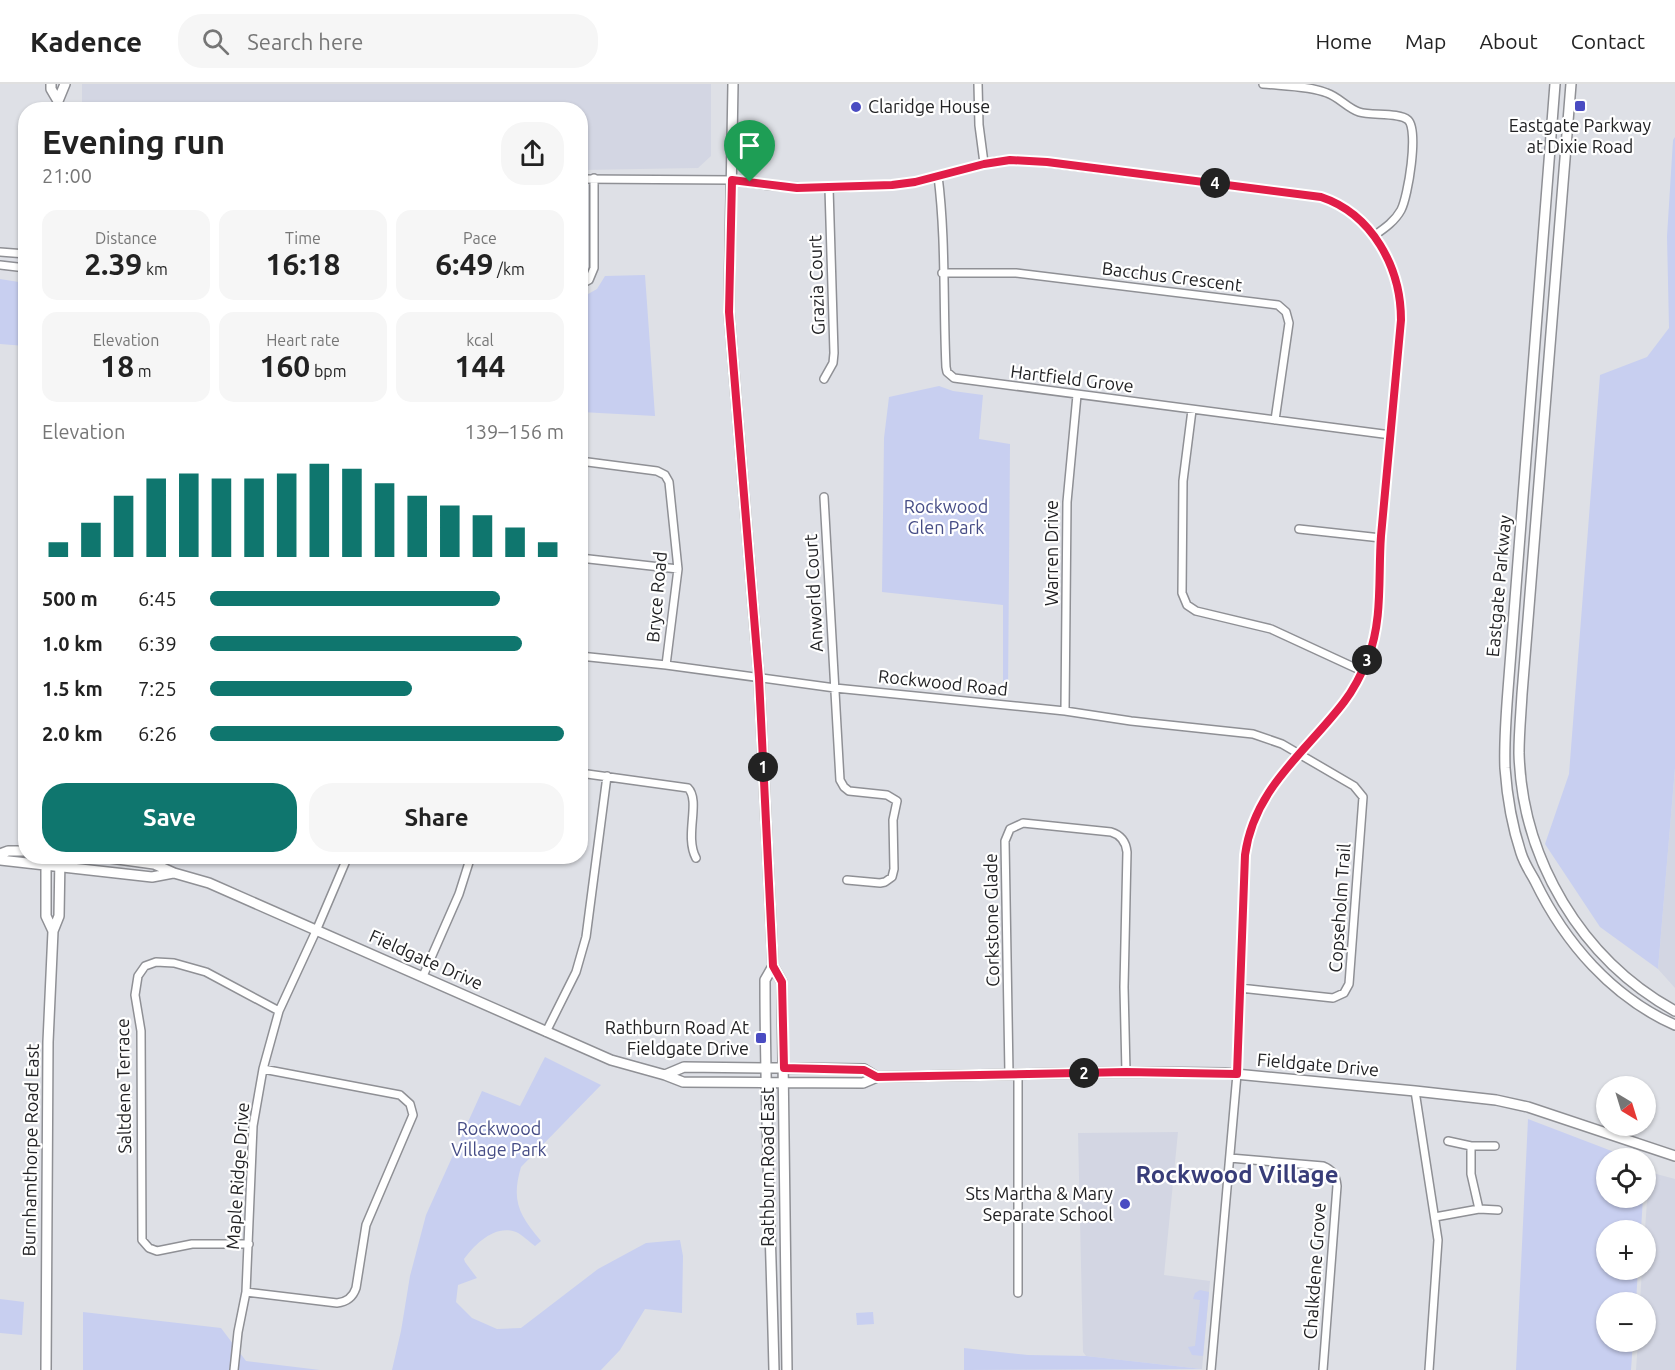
<!DOCTYPE html>
<meta charset="utf-8">
<style>
:root{--surface:#fff;--page:#f6f6f6;--text:#222;--muted:#767676;--line:#e0e0e0;--accent:#0f766e}
body{margin:0;font-family:Ubuntu,sans-serif;background:var(--page);color:var(--text);height:100vh;display:flex;flex-direction:column;font-size:22px;white-space:nowrap}
*{box-sizing:border-box;margin:0}
p{font-size:20px;color:var(--muted)}
.icon{flex:none;width:33px;height:33px;fill:none;stroke:currentColor;stroke-width:2;stroke-linecap:round;stroke-linejoin:round}
.map{position:relative;flex:1;overflow:hidden}
.details{position:absolute;left:18px;top:18px;width:570px;height:762px;display:flex;flex-direction:column;background:var(--surface);border-radius:24px;box-shadow:0 2px 4px #0004}
.details>*{flex:none}
.needle{width:39px;rotate:142deg}
.tools{position:absolute;left:1596px;top:992px;display:grid;gap:12px}
.tools a{display:grid;place-items:center;width:60px;height:60px;border-radius:50%;background:var(--surface);box-shadow:0 2px 4px #0004;font-size:30px}
.pin{position:absolute;display:grid;place-items:center;width:51px;height:51px;color:#fff;margin:-62px -26px;border-radius:50% 50% 50% 0;rotate:-45deg;box-shadow:0 0 6px #0007}
.pin .icon{rotate:45deg}
.km{position:absolute;width:30px;height:30px;margin:-15px;border-radius:50%;background:#222;color:#fff;font-size:16px;line-height:30px;text-align:center}
.round{display:grid;place-items:center;flex:none;width:63px;height:63px;border-radius:24px;background:var(--page)}
.headline{display:flex;align-items:center;justify-content:space-between;height:102px;padding:0 24px}
h1{font-size:33px;font-weight:700;line-height:45px}
.figures{display:grid;grid-template-columns:repeat(3,1fr);gap:9px;height:102px;padding:6px 24px}
.figures div{display:grid;align-content:center;border-radius:15px;background:var(--page);text-align:center}
.figures b{font-size:30px;font-weight:700}
.figures small{font-size:16px;font-weight:400}
.figures p{font-size:16px}
.chart{height:168px;padding:12px 24px}
.chart p{display:flex;justify-content:space-between}
.chart svg{width:100%;height:108px;margin-top:6px;stroke:var(--accent);stroke-width:6}
.cta{display:flex;gap:12px;margin-top:auto;padding:12px 24px}
.cta a{flex:1;height:69px;border-radius:24px;background:var(--accent);color:#fff;font-size:24px;font-weight:700;line-height:69px;text-align:center}
.cta a+a{background:var(--page);color:var(--text)}
ul{padding:0 24px;list-style:none;font-size:20px}
li{display:grid;grid-template-columns:96px 72px 1fr;align-items:center;height:45px}
li i{height:15px;border-radius:8px;background:var(--accent)}
header{display:flex;align-items:center;gap:36px;box-sizing:border-box;height:84px;padding:0 30px;background:var(--surface);border-bottom:2px solid var(--line)}
header strong{font-size:28px}
nav{display:flex;gap:33px;margin-inline-start:auto;font-size:21px}
.search{width:420px;height:54px;background:var(--page);display:flex;align-items:center;gap:15px;box-sizing:border-box;padding:0 21px;border-radius:24px;color:var(--muted);font-size:22px}
.map>svg:first-child{display:block}
</style>
<header>
<strong>Kadence</strong>
<div class="search"><svg class="icon" aria-label="search" viewBox="0 0 24 24"><circle cx="10" cy="10" r="6"/><path d="M15 15l6 6"/></svg>Search here</div>
<nav><a>Home</a><a>Map</a><a>About</a><a>Contact</a></nav>
</header>
<div class="map">
<svg width="1675" height="1286" viewBox="0 0 1675 1286">
<rect width="100%" height="100%" fill="#dee0e6"/>
<path fill="#d3d6e3" d="M 82,0 L 711,0 L 711,72 L 698,84 L 581,86 L 580,26 L 103,26 L 82,23 Z
M 1675,684 L 1675,904 L 1658,885 Z
M 1178,1048 L 1164,1191 L 1210,1197 L 1202,1285 L 1086,1272 L 1083,1268 L 1078,1049 Z
M 1649,1088 L 1675,1095 L 1675,1286 L 1636,1286 L 1638,1257 L 1646,1257 L 1646,1218 L 1640,1218 L 1642,1185 L 1646,1185 L 1645,1146 Z"/>
<path fill="#c8cff0" d="M 1675,53 L 1675,684 L 1658,885 L 1600,843 L 1545,760 L 1569,690 L 1600,291 L 1647,273 L 1669,244 L 1667,152 L 1673,56 Z
M 645,191 L 655,332 L 581,328 L 581,214 L 597,205 L 605,192 Z
M 0,195 L 25,199 L 25,262 L 0,260 Z
M 939,302 L 953,307 L 983,311 L 979,355 L 1010,360 L 1008,609 L 1003,609 L 1003,521 L 882,508 L 884,354 L 889,313 Z
M 545,973 L 601,1001 L 521,1083 C 511,1117 519,1131 541,1157 L 535,1162 C 529,1158 523,1151 516,1148 C 495,1140 475,1160 464,1175 L 465,1178 L 477,1194 L 458,1201 L 456,1218 L 472,1234 L 497,1245 L 521,1244 L 598,1185 L 646,1159 L 680,1156 L 683,1172 L 682,1229 L 645,1225 L 620,1266 L 601,1286 L 392,1286 L 401,1247 L 410,1192 L 426,1131 L 482,1007 L 520,1022 Z
M 1528,1035 L 1630,1074 L 1606,1074 L 1606,1113 L 1643,1113 L 1641,1146 L 1606,1146 L 1606,1185 L 1638,1185 L 1636,1218 L 1606,1218 L 1606,1257 L 1633,1257 L 1631,1286 L 1516,1286 Z
M 1200,1206 L 1209,1208 L 1203,1272 L 1192,1271 L 1188,1263 L 1195,1262 L 1200,1216 L 1193,1215 L 1195,1209 Z
M 0,1215 L 24,1218 L 22,1251 L 0,1249 Z
M 83,1228 L 221,1244 L 246,1277 L 320,1286 L 83,1286 Z
M 873,1228 L 874,1240 L 857,1241 L 856,1229 Z
M 964,1264 L 1028,1271 L 1086,1272 L 1202,1285 L 964,1286 Z"/>
<g fill="none" stroke-linecap="round" stroke-linejoin="round">
<g stroke="#8f9095" stroke-width="10">
<path id="street" d="M 978,0 L 979,41 L 984,79
M 1263,0 C 1283,2 1310,2 1327,9 C 1339,13 1347,24 1359,28 C 1371,32 1399,28 1408,36 C 1419,46 1408,113 1401,126 C 1395,137 1385,144 1375,151
M 938,92 C 946,155 943,219 946,283 L 947,288 L 954,294 L 1391,351
M 580,95 L 732,96 L 771,102 L 829,104 L 892,101 L 915,98 L 997,77 L 1025,76 L 1321,113 C 1373,130 1401,183 1401,235 C 1395,308 1387,380 1381,452 C 1378,491 1382,532 1370,569 C 1344,647 1257,684 1245,771 L 1237,990 L 1211,1286
M 0,168 L 26,170
M 0,181 L 26,184
M 942,189 L 1016,189 L 1278,221 L 1286,228 L 1289,239 L 1275,336
M 580,201 L 589,196 L 594,184 L 594,94
M 824,295 L 833,279 L 834,269 L 829,104
M 1192,326 L 1183,397 L 1182,509 L 1187,521 L 1196,527 L 1271,545 L 1362,587
M 580,377 L 657,387 L 665,391 L 669,398 L 678,485 L 666,581
M 824,413 L 840,696 L 844,703 L 849,707 L 887,711 L 897,717 L 893,736 L 894,785 L 892,793 L 885,798 L 880,799 L 847,796
M 1299,445 L 1381,454
M 580,474 L 678,485
M 580,572 L 666,581 L 835,604 L 1065,627 L 1131,637 L 1253,650 L 1282,660 L 1354,702 L 1363,713 L 1349,900 L 1344,909 L 1333,914 L 1240,904
M 1065,627 L 1067,418 L 1077,311
M 580,689 L 688,704 C 701,717 684,752 696,774
M 423,892 L 459,810 L 471,772
M 546,948 L 576,888 L 586,853 L 607,692
M 1009,990 L 1005,757 L 1010,745 L 1023,739 L 1111,748 C 1121,751 1126,758 1127,768 L 1124,903 L 1126,988
M 1415,1007 L 1438,1156 L 1429,1286
M 1448,1057 L 1471,1062 L 1495,1062
M 1471,1062 L 1471,1090 L 1479,1125
M 1230,1074 L 1323,1082 C 1333,1086 1336,1092 1337,1102 L 1323,1286
M 1435,1133 L 1479,1125 L 1498,1126
M 249,1160 L 192,1160 L 157,1167 L 149,1164 L 142,1156 L 141,947 L 135,911 L 138,892 L 145,882 L 156,878 L 174,879 L 206,888 L 279,927
M 246,1208 L 337,1219 C 347,1218 353,1213 356,1204 L 366,1141 L 413,1031 L 410,1020 L 400,1011 L 263,985
M 1018,1209 L 1018,990
M 234,1286 L 238,1248 L 246,1208 L 253,1042 L 263,985 L 279,927 L 316,847 L 348,772"/>
</g>
<g stroke="#8f9095" stroke-width="12">
<path id="secondary" d="M 51,0 L 51,5 L 58,17
M 733,0 L 729,228 L 759,594 L 773,882 L 782,898 L 787,1286
M 1555,0 L 1508,606 C 1506,632 1504,658 1505,684 C 1507,712 1512,742 1521,769 C 1524,779 1530,788 1535,797 C 1565,859 1612,913 1675,941
M 1571,0 L 1522,610 C 1521,629 1519,649 1519,669 C 1522,775 1581,875 1675,927
M 58,26 L 58,17 L 65,0
M 0,770 L 8,767 L 26,767
M 46,772 L 46,832 L 53,847
M 96,772 L 154,780 L 174,789 L 209,799 L 611,976 L 665,991 L 683,998 L 863,999 L 877,993 L 1126,988 L 1225,989 L 1415,1007 L 1496,1016 L 1528,1023 L 1675,1072
M 0,776 L 152,793 L 173,789
M 773,882 L 765,896 C 765,1026 771,1156 774,1286
M 665,991 L 684,983 L 864,985 L 877,993
M 46,1286 L 48,958 L 53,847 L 59,832 L 60,772"/>
</g>
<use href="#street" stroke="#fff" stroke-width="7"/>
<use href="#secondary" stroke="#fff" stroke-width="9"/>
</g>
<g fill="none" stroke-linecap="round" stroke-linejoin="round">
<g stroke="#fff" stroke-width="12">
<path id="route" d="M 1010,76 L 1047,78 L 1321,113 C 1372,130 1401,183 1401,236 C 1395,308 1387,380 1381,452 C 1378,492 1383,536 1368,574 C 1362,589 1354,605 1344,618 C 1306,668 1254,704 1245,771 L 1237,990 L 1126,988 L 877,993 L 864,986 L 784,984 L 782,898 L 773,882 L 759,594 L 729,228 L 732,96 L 797,104 L 892,101 L 915,98 L 984,80 Z"/>
</g>
<use href="#route" stroke="#e11d48" stroke-width="8"/>
</g>
<g fill="#4a4cc2" stroke="#fff" stroke-width="2">
<rect x="1574" y="16" width="12" height="12" rx="3"/>
<circle cx="856" cy="23" r="6"/>
<rect x="755" y="948" width="12" height="12" rx="3"/>
<circle cx="1125" cy="1120" r="6"/>
</g>
<g text-anchor="middle" stroke-width="4.5" stroke-linejoin="round" paint-order="stroke">
<g font-size="18" fill="#222224" stroke="#fff" text-anchor="end">
<text x="868" y="29" text-anchor="start">Claridge House</text>
<text x="1580" y="48" text-anchor="middle">Eastgate Parkway<tspan x="1580" dy="21">at Dixie Road</tspan></text>
<text x="749" y="950">Rathburn Road At<tspan x="749" dy="21">Fieldgate Drive</tspan></text>
<text x="1113" y="1116">Sts Martha &amp; Mary<tspan x="1113" dy="21">Separate School</tspan></text>
</g>
<g font-size="18" fill="#222224" stroke="#fff">
<text transform="translate(1172 193) rotate(7)" y="6">Bacchus Crescent</text>
<text transform="translate(817 201) rotate(-92)" y="6">Grazia Court</text>
<text transform="translate(1072 295) rotate(7)" y="6">Hartfield Grove</text>
<text transform="translate(1052 469) rotate(-90)" y="6">Warren Drive</text>
<text transform="translate(1499 502) rotate(-85)" y="6">Eastgate Parkway</text>
<text transform="translate(814 509) rotate(-93)" y="6">Anworld Court</text>
<text transform="translate(657 513) rotate(-85)" y="6">Bryce Road</text>
<text transform="translate(943 599) rotate(6)" y="6">Rockwood Road</text>
<text transform="translate(1340 824) rotate(-86)" y="6">Copseholm Trail</text>
<text transform="translate(992 836) rotate(-91)" y="6">Corkstone Glade</text>
<text transform="translate(426 876) rotate(24)" y="6">Fieldgate Drive</text>
<text transform="translate(1318 981) rotate(5)" y="6">Fieldgate Drive</text>
<text transform="translate(124 1002) rotate(-91)" y="6">Saltdene Terrace</text>
<text transform="translate(31 1066) rotate(-89)" y="6">Burnhamthorpe Road East</text>
<text transform="translate(768 1083) rotate(-90)" y="6">Rathburn Road East</text>
<text transform="translate(238 1092) rotate(-86)" y="6">Maple Ridge Drive</text>
<text transform="translate(1315 1187) rotate(-86)" y="6">Chalkdene Grove</text>
</g>
<g font-size="18" fill="#464d86" stroke="#fff">
<text x="946" y="429">Rockwood<tspan x="946" dy="21">Glen Park</tspan></text>
<text x="499" y="1051">Rockwood<tspan x="499" dy="21">Village Park</tspan></text>
</g>
<g font-size="24" font-weight="bold" fill="#383d79" stroke="#fff">
<text x="1237" y="1099">Rockwood Village</text>
</g>
</g>
</svg>
<div class="tools">
<a><svg class="needle" viewBox="-14 -14 28 28"><path d="M0-13l5 13h-10z" fill="#e53935"/><path d="M0 13l5-13h-10z" fill="#767676"/></svg></a>
<a><svg class="icon" aria-label="locate" viewBox="0 0 24 24"><circle cx="12" cy="12" r="6"/><path d="M12 2v4M12 18v4M2 12h4M18 12h4"/></svg></a>
<a>+</a>
<a>−</a>
</div>
<div class="pin" style="left:750px;top:98px;background:#1e9e55"><svg class="icon" aria-label="arrive" viewBox="0 0 24 24"><path d="M6 21V4h12l-3 4 3 4H6"/></svg></div>
<b class="km" style="left:763px;top:683px">1</b>
<b class="km" style="left:1084px;top:989px">2</b>
<b class="km" style="left:1367px;top:576px">3</b>
<b class="km" style="left:1215px;top:99px">4</b>
<section class="details">
<div class="headline"><div><h1>Evening run</h1><p>21:00</p></div><a class="round"><svg class="icon" aria-label="share" viewBox="0 0 24 24"><path d="M12 15V3M7 8l5-5 5 5M5 13v7h14v-7"/></svg></a></div>
<div class="figures">
<div><p>Distance</p><b>2.39<small> km</small></b></div>
<div><p>Time</p><b>16:18</b></div>
<div><p>Pace</p><b>6:49<small> /km</small></b></div>
</div>
<div class="figures">
<div><p>Elevation</p><b>18<small> m</small></b></div>
<div><p>Heart rate</p><b>160<small> bpm</small></b></div>
<div><p>kcal</p><b>144</b></div>
</div>
<div class="chart"><p><span>Elevation</span>139–156 m</p>
<svg viewBox="0 0 160 44" preserveAspectRatio="none"><path d="M5 44V38M15 44V30M25 44V19M35 44V12M45 44V10M55 44V12M65 44V12M75 44V10M85 44V6M95 44V8M105 44V14M115 44V19M125 44V23M135 44V27M145 44V32M155 44V38"/></svg>
</div>
<ul>
<li><b>500 m</b>6:45<i style="width:82%"></i></li>
<li><b>1.0 km</b>6:39<i style="width:88%"></i></li>
<li><b>1.5 km</b>7:25<i style="width:57%"></i></li>
<li><b>2.0 km</b>6:26<i style="width:100%"></i></li>
</ul>
<div class="cta"><a>Save</a><a>Share</a></div>
</section>
</div>
